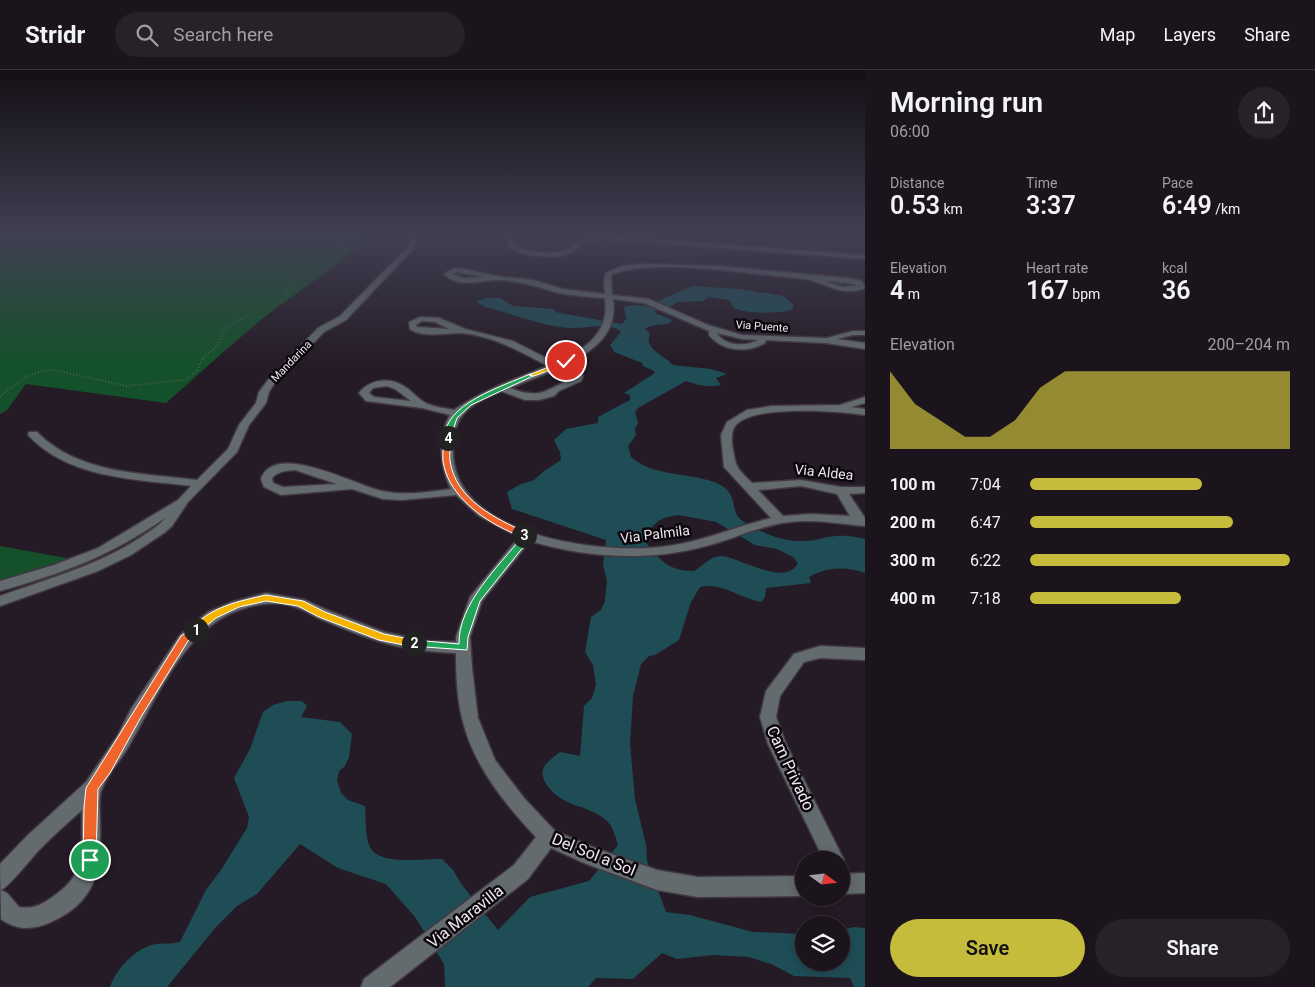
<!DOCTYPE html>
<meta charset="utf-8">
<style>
:root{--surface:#1c141c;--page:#292129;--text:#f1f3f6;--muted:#a09ea3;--line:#3a333b;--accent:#c6bc3c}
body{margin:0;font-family:Roboto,sans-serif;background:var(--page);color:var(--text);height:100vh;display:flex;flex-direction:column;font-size:19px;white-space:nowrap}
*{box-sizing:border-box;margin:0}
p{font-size:16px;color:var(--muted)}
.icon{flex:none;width:28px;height:28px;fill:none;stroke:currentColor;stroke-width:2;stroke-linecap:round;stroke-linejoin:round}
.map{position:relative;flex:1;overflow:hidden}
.sheet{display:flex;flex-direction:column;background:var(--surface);width:450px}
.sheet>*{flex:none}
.needle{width:32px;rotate:105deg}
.fabs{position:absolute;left:795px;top:781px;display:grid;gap:10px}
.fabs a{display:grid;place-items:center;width:55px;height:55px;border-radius:50%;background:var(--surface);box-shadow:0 2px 12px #0003,0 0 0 1px var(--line);font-size:25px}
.pin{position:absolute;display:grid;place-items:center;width:42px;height:42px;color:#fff;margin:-21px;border:2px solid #fff;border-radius:50%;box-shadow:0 1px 5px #0007}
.km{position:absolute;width:25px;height:25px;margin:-12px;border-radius:50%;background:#222;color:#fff;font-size:14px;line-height:25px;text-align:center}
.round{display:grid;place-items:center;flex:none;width:52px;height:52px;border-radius:26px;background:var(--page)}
.head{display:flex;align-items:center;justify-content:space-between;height:85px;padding:0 25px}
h1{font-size:28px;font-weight:600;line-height:38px}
.stats{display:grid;grid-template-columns:repeat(3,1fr);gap:8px;height:85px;padding:5px 25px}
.stats div{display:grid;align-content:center}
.stats b{font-size:25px;font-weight:600}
.stats small{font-size:14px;font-weight:400}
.stats p{font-size:14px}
.chart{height:140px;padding:10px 25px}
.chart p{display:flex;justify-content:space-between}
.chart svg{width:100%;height:90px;margin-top:5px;fill:var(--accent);opacity:.7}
.button{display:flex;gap:10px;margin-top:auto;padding:10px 25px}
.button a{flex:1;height:58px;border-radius:30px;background:var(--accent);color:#111;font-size:20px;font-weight:600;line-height:58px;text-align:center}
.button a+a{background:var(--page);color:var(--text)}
ul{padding:0 25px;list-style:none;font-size:16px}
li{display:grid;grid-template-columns:80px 60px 1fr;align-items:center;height:38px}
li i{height:12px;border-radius:6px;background:var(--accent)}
header{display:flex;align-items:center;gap:30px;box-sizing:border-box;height:70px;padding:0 25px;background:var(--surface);border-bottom:1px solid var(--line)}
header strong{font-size:24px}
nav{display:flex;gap:28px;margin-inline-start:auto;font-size:18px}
.search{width:350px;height:45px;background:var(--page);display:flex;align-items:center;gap:12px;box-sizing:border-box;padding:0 18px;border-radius:28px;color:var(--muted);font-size:19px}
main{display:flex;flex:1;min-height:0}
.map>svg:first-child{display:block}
</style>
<header>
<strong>Stridr</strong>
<div class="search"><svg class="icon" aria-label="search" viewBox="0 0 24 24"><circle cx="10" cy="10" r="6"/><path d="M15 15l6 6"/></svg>Search here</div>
<nav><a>Map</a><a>Layers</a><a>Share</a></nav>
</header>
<main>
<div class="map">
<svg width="865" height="917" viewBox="0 0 865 917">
<rect width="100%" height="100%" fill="#251b26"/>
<path fill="#14512a" d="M 0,166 L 362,166 L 362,171 C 331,201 296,223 262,249 C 229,276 198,305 166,333 L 26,314 L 7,340 L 0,344 Z
M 0,476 L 72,489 L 0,511 Z"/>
<path fill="#1f4d56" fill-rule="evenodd" d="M 692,216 L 740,219 L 783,226 L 793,234 L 793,239 C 783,244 744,244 734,238 L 729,230 L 709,227 L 703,231 L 677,232 L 672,236 L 654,241 L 657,244 L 671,249 L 671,252 C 663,257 653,252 645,259 L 650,264 C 643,279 665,286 673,295 L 711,299 L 727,304 L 716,308 L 721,315 C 708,318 697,315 686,311 L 638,338 L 635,342 L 638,353 L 635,359 L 636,365 L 628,376 L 631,387 C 655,407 686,402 714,412 C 743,423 726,441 744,452 C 762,463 782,472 805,471 C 816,471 827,466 838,466 C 847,465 856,467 865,469 L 865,503 C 846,496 826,497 809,507 L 811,513 L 766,518 L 765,527 L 761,532 C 739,528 722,512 700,517 L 691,532 L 679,570 L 655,585 L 649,586 L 641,594 L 633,626 L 630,674 L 635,729 L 646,775 L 647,791 L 666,842 L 690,845 L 753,862 L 804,864 L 804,892 L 841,892 L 841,860 L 854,857 L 865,858 L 865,917 L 854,917 L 850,908 L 794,906 L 771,894 L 749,887 L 713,885 L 677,889 L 662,883 L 633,909 L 596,908 L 588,917 L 445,917 L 444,894 L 415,847 L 386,814 L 338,798 L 300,774 L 257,824 L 237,836 L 216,857 L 167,917 L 110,917 C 116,899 137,876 157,874 C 166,873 171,874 180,872 L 206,820 L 221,800 L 247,758 L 249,747 L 234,708 L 250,679 L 263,642 L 273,635 L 287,631 L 302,631 L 307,636 L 301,647 L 340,652 L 352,664 L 349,687 L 345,696 L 339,701 L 337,710 L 341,723 L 348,730 L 365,736 C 366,748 365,764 369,775 C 377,797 423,788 442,789 L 453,800 L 462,815 L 498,860 L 530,827 L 589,811 L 618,775 C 615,766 613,756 606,750 C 586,733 560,738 545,712 C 537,697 549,691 560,682 L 580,686 L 584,636 L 592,628 L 596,615 L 593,595 L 585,582 L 591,547 L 601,540 L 605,531 L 607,511 L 603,495 L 606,470 L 512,439 L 507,422 L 519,415 L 534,410 L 544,401 L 561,390 L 560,382 L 554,370 L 566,359 L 598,353 L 598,347 L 630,330 L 630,325 L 624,323 L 655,303 L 654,301 L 643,296 L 642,293 L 614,282 L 610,275 L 621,262 C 608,251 587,259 572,258 C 543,257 514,244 485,237 L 478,233 L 477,231 L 487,228 L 500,228 L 513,236 L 555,239 L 555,242 L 622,254 L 626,249 L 624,237 L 634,235 L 647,236 ZM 679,445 L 716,452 L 755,475 L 777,479 L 793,487 L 798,493 C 785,518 740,487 721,486 C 710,486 703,496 694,501 C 666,501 660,489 643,469 C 656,452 657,448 679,445 Z"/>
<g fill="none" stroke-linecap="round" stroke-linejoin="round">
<g stroke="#413842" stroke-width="3">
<path id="street" d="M 411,166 L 417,166 L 413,179 L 346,250 L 324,262 L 274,314 L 269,322 L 266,333 L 249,355 L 237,382 L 188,432 L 172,456 L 164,463 L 131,485 L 98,501 L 0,536 L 0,526 C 47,509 96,496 138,469 C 147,463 158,457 165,448 C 110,486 64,503 0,521 L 0,511 L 54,495 L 98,478 L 178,430 L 191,416 C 136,409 70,409 29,366 L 28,364 L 29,362 L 37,362 C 78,404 142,403 197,410 L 228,379 L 239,355 L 256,333 L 259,322 L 268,310 L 318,258 L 340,246 L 408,177 Z
M 508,166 L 512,166 L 514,175 C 524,183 558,185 568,179 C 573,177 576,171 581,169 C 591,165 603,166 613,166 L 865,185 L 865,189 L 602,169 C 596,170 588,170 583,174 C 577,178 574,182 566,185 C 554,189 519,186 509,177 Z
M 643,194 L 719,196 L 847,208 L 862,211 L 865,218 C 844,227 829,215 810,210 C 796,207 781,207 768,205 C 730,201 644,189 611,205 L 612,225 L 649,229 L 708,255 L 742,265 L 827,268 L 853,261 L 865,261 L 865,265 L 853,265 L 837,269 L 865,273 L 865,279 L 826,273 L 766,270 L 765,273 C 747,284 722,281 709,265 L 709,261 L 644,233 L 613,229 C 618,263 595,280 567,294 L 577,299 L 583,306 L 581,311 L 559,321 L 554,326 L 539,330 L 525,330 L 501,321 C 470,334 453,344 453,380 C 452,466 597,484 661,477 C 699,473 734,457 771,448 L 724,397 L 721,365 L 727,352 L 747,340 L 772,336 L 840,335 L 865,327 L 865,333 L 851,337 L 865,339 L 865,345 C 839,341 752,334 735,356 C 731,362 732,368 732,374 C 736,398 735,396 752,413 L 801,410 L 841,417 L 865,417 L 865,423 L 849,424 L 865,448 L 865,456 C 840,454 815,449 790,452 C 761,455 734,469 706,476 C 647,492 588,488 530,471 L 482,531 L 470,567 L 472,598 L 478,648 L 495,690 L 524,728 L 555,761 L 595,778 L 657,800 L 698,807 L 804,806 L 804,826 L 698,827 L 657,820 L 584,793 L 551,778 L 528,809 L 390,917 L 361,917 L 364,909 L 514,795 L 536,767 C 504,733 473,695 462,648 C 457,628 456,604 456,583 C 430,582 403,579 378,571 C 358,565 337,556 318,548 C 311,545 305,540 298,538 C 280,531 260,533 242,539 C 185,557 158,626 130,674 C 122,689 108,703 102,719 C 98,727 100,740 100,749 C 101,796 100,830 51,852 C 34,860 17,861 1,849 L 0,794 L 28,765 L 86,712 L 118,665 L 131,639 L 180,565 L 208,542 L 232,532 L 266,523 L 305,530 L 327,540 L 384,562 L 426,571 L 456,572 L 456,567 L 470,527 L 519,467 L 479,446 L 456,425 L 402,430 L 383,429 L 352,419 L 281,425 L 264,417 L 261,409 C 274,370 357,416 382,421 C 404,426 428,422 451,419 C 440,397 437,367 450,345 L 422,338 L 366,331 L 359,323 C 369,310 387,307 402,315 C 410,319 416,327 424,332 C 432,337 445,338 454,340 C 483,320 515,309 548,296 C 521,282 492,265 460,263 C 445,263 422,268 410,259 L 409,252 L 420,247 L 439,248 L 465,259 L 513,271 L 556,293 C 584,279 610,265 605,228 C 590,227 574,226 559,223 C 538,217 517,210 495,210 C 478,211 457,218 444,204 L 445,203 L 455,198 L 464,199 L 496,206 L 533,210 L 563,219 L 605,224 L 604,211 L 606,203 L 622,196 ZM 456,202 L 483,207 L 463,208 L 452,204 ZM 825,211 L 847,213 L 857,215 L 843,217 ZM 422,251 L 435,252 L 449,259 L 417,257 L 416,255 ZM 717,263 L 742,269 L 758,270 C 746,277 724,276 717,263 ZM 560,298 L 571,303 L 573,308 C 545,320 542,330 510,318 ZM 387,316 L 395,319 L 411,331 L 374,327 L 369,323 L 373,318 ZM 295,400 L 337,414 L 283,417 L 273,413 L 272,408 C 278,401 286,401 295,400 ZM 801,416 L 837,424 L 850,446 L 811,444 L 783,446 L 758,420 ZM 82,740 C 81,780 89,803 51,828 C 40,836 32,839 19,837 L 7,823 L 1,820 C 9,817 33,786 41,778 C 54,765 68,752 82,740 Z
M 820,576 L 865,578 L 865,590 L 820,588 L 804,592 L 780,626 L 776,647 L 786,674 L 844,790 L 841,796 L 841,790 L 824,790 L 768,674 L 760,647 L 766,621 L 794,584 Z
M 865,803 L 865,823 L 841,824 L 841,804 Z"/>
</g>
<path stroke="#787079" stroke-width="1" stroke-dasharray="0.5 2" stroke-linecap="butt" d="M 240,250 L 280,232 L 285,227 L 288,217 L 342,173 L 341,166"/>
<path stroke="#787079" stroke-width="2" stroke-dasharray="0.5 2.5" stroke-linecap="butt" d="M 0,326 L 26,307 L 39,302 L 53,300 L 126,316 L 185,310 L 197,301 L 203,288 L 217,276 L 221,265 L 231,254 L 242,249"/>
<use href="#street" fill="#636b6f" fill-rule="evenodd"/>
</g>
<linearGradient id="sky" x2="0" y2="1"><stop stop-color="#140f15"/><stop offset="0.56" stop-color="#403f52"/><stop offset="1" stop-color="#403f52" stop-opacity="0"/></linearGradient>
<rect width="865" height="294" fill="url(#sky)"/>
<path fill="#f0652b" stroke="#fff" d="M 196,556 L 201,560 L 188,571 L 141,647 L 110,703 L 98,719 L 96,790 L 94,795 L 90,796 L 85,795 L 83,790 L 84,737 L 86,718 L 181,566 Z"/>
<path fill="#f5b400" stroke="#fff" d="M 266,525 L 303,531 L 325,542 L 384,564 L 414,570 L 419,573 L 414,577 L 379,570 L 319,547 L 298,536 L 266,531 L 239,537 L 216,548 L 199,562 L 193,562 L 191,560 C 208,537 240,531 266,525 Z"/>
<path fill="#22a559" stroke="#fff" d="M 524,462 L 532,466 L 480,531 L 468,567 L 467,580 L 411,576 L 409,573 L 414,570 L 459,574 C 458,534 499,496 522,467 L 520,465 Z"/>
<path fill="#f0652b" stroke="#fff" d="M 448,366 L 451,368 C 451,375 449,384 450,391 C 456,430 495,448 527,463 L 527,466 C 519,468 509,461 502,458 C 476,445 447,421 443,391 C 442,384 444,375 444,368 Z"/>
<path fill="#22a559" stroke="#fff" d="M 530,304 L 535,305 L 471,335 L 457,348 L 450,369 L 445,369 C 442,334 504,316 530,304 Z"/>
<path fill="#f5b400" stroke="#fff" d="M 566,290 L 569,293 L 534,306 L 529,305 Z"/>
<g text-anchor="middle" stroke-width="5" stroke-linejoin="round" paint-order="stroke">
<g font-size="11" fill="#eee7ef" stroke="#0b070c">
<text transform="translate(762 256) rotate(4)" y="4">Via Puente</text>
<text transform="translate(291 291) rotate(-46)" y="4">Mandarina</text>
</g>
<g font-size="14" fill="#eee7ef" stroke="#0b070c">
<text transform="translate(824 402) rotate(6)" y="5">Via Aldea</text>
<text transform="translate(655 464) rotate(-7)" y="5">Via Palmila</text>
</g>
<g font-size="16" fill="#eee7ef" stroke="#0b070c">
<text transform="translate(791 698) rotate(65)" y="6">Cam Privado</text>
<text transform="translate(594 784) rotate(22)" y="6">Del Sol a Sol</text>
<text transform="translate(465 846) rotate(-38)" y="6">Via Maravilla</text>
</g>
</g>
</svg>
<div class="fabs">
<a><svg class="needle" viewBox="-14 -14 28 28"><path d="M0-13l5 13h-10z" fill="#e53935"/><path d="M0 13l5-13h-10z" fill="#a09ea3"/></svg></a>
<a><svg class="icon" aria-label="layers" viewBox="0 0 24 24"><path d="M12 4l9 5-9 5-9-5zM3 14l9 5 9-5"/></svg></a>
</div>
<div class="pin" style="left:90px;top:790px;background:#1e9e55"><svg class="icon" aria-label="arrive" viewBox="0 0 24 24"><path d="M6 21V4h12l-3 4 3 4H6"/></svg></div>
<div class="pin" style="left:566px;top:291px;background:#d93025"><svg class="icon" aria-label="check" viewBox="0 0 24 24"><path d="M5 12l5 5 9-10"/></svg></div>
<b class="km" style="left:196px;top:560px">1</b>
<b class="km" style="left:414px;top:573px">2</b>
<b class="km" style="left:524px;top:465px">3</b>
<b class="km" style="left:448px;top:368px">4</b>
</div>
<section class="sheet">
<div class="head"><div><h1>Morning run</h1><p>06:00</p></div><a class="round"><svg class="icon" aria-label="share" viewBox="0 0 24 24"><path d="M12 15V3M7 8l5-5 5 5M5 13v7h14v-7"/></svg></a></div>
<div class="stats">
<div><p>Distance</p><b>0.53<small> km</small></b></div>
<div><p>Time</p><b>3:37</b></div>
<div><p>Pace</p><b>6:49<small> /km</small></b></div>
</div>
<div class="stats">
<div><p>Elevation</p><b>4<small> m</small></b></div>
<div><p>Heart rate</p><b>167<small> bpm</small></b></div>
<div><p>kcal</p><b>36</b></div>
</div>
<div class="chart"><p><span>Elevation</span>200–204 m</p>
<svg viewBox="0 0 160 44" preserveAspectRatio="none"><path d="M0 44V6L10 22L20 30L30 38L40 38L50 30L60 14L70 6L80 6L90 6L100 6L110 6L120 6L130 6L140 6L150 6L160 6V44z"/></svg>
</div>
<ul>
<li><b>100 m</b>7:04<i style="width:66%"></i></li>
<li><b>200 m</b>6:47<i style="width:78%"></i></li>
<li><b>300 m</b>6:22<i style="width:100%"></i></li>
<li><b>400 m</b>7:18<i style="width:58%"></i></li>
</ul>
<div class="button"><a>Save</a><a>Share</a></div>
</section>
</main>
